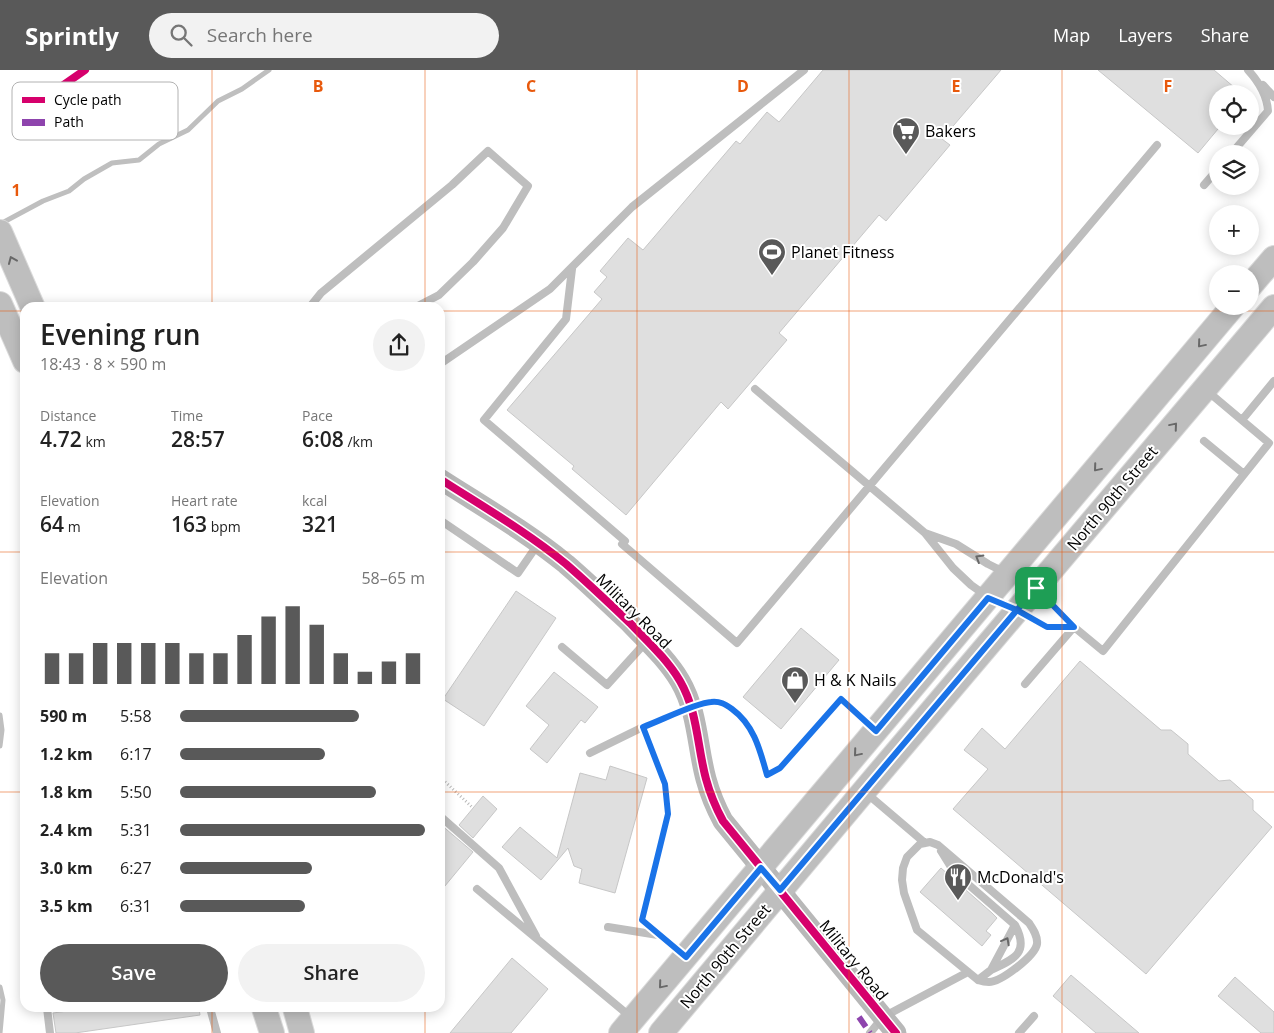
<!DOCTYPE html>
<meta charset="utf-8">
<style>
:root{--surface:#fff;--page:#f2f2f2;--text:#222;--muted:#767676;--accent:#595959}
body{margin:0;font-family:"Open Sans",sans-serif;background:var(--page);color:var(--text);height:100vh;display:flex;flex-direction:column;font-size:19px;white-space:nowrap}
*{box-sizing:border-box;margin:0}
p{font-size:16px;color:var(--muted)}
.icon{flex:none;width:28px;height:28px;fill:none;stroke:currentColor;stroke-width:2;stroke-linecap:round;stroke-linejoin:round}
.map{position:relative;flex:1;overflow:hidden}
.sheet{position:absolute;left:20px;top:232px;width:425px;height:710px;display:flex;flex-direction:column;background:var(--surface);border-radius:15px;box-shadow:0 2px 12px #0003}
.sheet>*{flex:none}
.buttons{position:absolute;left:1209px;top:15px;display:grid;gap:10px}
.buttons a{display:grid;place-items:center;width:50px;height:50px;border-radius:50%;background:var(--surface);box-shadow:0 2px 12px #0003;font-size:25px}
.pin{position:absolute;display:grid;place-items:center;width:42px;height:42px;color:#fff;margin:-21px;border-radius:10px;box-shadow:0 2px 8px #0006}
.round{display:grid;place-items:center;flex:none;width:52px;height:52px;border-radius:26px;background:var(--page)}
.headline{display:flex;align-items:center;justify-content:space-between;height:85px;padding:0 20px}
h1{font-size:28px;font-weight:600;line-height:38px}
.figures{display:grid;grid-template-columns:repeat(3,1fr);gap:8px;height:85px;padding:5px 20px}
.figures div{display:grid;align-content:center}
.figures b{font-size:21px;font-weight:600}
.figures small{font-size:14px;font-weight:400}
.figures p{font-size:14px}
.chart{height:140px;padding:10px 20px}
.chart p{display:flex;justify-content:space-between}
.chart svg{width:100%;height:90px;margin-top:5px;stroke:var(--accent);stroke-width:6}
.cta{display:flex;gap:10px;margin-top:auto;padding:10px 20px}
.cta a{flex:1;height:58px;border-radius:30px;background:var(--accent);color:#fff;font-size:20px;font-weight:600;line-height:58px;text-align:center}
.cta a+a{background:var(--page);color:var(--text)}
ul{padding:0 20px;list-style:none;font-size:16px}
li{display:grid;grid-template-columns:80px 60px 1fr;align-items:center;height:38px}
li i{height:12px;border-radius:6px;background:var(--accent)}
header{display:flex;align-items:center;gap:30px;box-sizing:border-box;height:70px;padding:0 25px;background:var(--accent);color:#fff}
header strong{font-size:24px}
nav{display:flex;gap:28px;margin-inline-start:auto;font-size:18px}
.search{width:350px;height:45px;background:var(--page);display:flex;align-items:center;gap:12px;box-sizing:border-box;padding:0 18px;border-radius:28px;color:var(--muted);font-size:19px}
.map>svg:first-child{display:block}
</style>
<header>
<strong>Sprintly</strong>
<div class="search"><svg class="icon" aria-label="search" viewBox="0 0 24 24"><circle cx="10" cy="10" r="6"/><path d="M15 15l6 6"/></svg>Search here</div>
<nav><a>Map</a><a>Layers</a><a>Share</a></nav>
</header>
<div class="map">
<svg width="1274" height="963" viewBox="0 0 1274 963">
<rect width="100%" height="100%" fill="#fff"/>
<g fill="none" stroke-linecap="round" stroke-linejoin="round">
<path stroke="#bfbfbf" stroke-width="5" d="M 0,154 L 43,131 L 69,121 L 84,109 L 112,93 L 139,90 L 159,74 L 188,60 L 218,31 L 242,19 L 269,0
M 0,645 L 2,660 L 0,676
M 0,917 L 3,930 L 0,963"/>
</g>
<path fill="#dfdfdf" stroke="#c7c7c7" d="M 823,0 L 1001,0 L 942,69 L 950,75 L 886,151 L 879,145 L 779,263 L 787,270 L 728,339 L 721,332 L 626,445 L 572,399 L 574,396 L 507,340 L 602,229 L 594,222 L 607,207 L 600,201 L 628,168 L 643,180 L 736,71 L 740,74 L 767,42 L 779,52 Z
M 1098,0 L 1214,0 L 1242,24 L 1218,24 L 1218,59 L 1198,83 Z
M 516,521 L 556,548 L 484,656 L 443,629 Z
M 801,558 L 839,590 L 781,659 L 743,627 Z
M 1080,591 L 1161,660 L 1171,660 L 1188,674 L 1188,684 L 1219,711 L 1230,710 L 1253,730 L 1253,740 L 1272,757 L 1146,904 L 953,739 L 988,699 L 964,680 L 982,658 L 1005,679 Z
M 554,602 L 598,637 L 585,653 L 581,650 L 547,693 L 530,679 L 549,655 L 526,636 Z
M 610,696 L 647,708 L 615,823 L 579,813 L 582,799 L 574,796 L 568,778 L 541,810 L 502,777 L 520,757 L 557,788 L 580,703 L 606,710 Z
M 483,726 L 497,739 L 473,768 L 459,755 Z
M 440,754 L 473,782 L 440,822 Z
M 941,798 L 992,843 L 997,848 L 986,861 L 991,865 L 982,876 L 920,822 Z
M 512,888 L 548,919 L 511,963 L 450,963 Z
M 1071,905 L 1139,963 L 1096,963 L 1053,926 Z
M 1235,907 L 1274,942 L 1274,963 L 1261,963 L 1218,926 Z
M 90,938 L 199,938 L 200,945 L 75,963 L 56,963 L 53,943 Z"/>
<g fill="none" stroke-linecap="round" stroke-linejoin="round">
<g stroke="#dbdbdb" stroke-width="26">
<path id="primary" d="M 0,162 L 33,238
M 1250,216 L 1274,188
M 0,234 L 25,291
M 264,938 L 272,963
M 295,938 L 302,963
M 621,963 L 1233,236
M 661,963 L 864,721 L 1274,237"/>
</g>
<path stroke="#b9b9b9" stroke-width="3" stroke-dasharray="1 2.5" stroke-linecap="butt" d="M 440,707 L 473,738"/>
<path stroke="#bebebe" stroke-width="8" d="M 1263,15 L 1274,27
M 1231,84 L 1268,41 C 1267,25 1259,12 1248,0
M 1204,115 L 1218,99
M 572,199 L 566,249 L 484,350 L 625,471
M 309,238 L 321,223 L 452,115 L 488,81 L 528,116 L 503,158 L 473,192 L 439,225 L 414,238
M 440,294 L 550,219 L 632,137 L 804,0
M 755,319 L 925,463
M 1242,350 L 1274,311
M 1204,371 L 1244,404
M 440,450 L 518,503 L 538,474
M 622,474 L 737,573 L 1157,75
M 1074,557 L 1047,557 L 1017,540 L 988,527 L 971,515 L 953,498 L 925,463 L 956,474 L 988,494 L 1036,518 L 1074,557 L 1103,581 L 1269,373 L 1206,320
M 562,577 L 607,615 L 646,572
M 1025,614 L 1074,557
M 590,683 L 643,657
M 865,722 L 925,773
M 440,746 L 499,798 L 536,866
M 930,772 L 938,775 L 1029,853 C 1033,859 1038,866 1037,874 C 1035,886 1001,912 989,912 C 986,912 981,911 978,910 L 917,860 L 904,823 L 902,810 L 903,798 L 907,787 L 920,774 Z
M 941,781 L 954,802 L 1015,855 L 991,900 L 978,910
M 477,819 L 632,948
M 608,857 L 658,865
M 683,884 L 642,850 L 668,744 L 665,714 L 643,657 C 660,651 695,633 711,632 C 720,631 725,634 732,639 C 754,655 760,680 767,705 L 780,698 L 841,629 L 874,659
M 991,900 C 1014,889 1030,883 1015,855
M 47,938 L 50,963
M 210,938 L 217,963
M 870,963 L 883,947 L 968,902
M 1019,963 L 1034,946"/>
<path stroke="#b8b8b8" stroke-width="21" d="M 440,409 C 482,436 527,462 566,494 C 588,513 609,533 630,553 C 647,571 667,589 680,611 C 698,642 697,676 706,709 C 710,724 716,738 723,751 L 896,963"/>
<use href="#primary" stroke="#bebebe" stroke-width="24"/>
<path stroke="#8e44ad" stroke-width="6" stroke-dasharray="12 6" stroke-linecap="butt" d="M 859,947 L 870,963"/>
<g stroke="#fff" stroke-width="11">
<path id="cycleway" d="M 45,43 L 39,32 L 85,0
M 440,409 C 482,436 527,462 566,494 C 588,513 609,533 630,553 C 647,571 667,589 680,611 C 698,642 697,676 706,709 C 710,724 716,738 723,751 L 896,963"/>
</g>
<use href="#cycleway" stroke="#d6006c" stroke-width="8"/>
</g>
<defs><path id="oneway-chevron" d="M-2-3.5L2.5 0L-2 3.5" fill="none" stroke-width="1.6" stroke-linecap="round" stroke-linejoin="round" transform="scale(1.25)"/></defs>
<g stroke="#686868">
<use href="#oneway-chevron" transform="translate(12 190) rotate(-113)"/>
<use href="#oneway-chevron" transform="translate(1201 274) rotate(130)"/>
<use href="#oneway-chevron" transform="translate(1174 356) rotate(-50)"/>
<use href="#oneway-chevron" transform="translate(1097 398) rotate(130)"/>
<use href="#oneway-chevron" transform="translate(979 488) rotate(-149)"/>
<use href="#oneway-chevron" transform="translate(857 683) rotate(130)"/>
<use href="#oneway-chevron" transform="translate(1006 871) rotate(-62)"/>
<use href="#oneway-chevron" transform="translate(662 915) rotate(130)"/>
</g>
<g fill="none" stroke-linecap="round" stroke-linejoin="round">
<g stroke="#fff" stroke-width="10">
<path id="route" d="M 1036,518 L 1017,540 L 988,528 L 876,661 L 841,629 L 780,698 L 767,705 C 760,680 754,655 732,639 C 725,634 720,631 711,632 C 695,633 660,651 643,657 L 665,714 L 668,744 L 642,850 L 686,887 L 761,798 L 780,820 L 1017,540 L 1047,557 L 1074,557 L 1036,518"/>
</g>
<use href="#route" stroke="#1a73e8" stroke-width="6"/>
</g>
<path fill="none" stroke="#e8590c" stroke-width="1" stroke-opacity="0.55" d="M 212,0 L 212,238M 425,0 L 425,238M 637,0 L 637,963M 849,0 L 849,963M 1062,0 L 1062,963M 0,241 L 25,241M 440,241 L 1274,241M 0,482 L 25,482M 440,482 L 1274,482M 0,722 L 25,722M 440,722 L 1274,722M 212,938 L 212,963M 425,938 L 425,963"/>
<defs>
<g id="supermarket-pin" transform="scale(1.4375)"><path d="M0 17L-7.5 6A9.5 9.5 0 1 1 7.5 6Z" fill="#595959" stroke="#fff"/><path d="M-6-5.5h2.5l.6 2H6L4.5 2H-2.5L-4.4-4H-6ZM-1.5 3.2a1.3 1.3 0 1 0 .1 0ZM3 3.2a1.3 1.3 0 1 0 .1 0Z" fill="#fff"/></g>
<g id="stadium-pin" transform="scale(1.4375)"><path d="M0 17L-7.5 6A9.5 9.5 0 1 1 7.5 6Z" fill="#595959" stroke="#fff"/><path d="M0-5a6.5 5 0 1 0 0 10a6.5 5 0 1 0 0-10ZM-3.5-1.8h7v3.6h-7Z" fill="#fff"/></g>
<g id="shop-pin" transform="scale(1.4375)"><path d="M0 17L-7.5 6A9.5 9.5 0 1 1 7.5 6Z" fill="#595959" stroke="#fff"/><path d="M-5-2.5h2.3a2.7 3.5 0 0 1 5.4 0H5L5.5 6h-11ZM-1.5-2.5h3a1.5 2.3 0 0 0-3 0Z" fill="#fff"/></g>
<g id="restaurant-pin" transform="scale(1.4375)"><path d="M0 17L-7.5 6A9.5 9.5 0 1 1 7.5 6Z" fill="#595959" stroke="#fff"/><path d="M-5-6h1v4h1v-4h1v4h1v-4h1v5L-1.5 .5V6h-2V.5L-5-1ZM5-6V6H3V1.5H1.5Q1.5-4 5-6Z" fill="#fff"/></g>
</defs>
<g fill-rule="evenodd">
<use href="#supermarket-pin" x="906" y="61"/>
<use href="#stadium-pin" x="772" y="182"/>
<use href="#shop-pin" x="795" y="610"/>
<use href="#restaurant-pin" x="958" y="807"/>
</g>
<g text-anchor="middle" stroke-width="4" stroke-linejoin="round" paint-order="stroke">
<g font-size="16" fill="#000" stroke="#fff" text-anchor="start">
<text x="925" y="67">Bakers</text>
<text x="791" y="188">Planet Fitness</text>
<text x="814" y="616">H &amp; K Nails</text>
<text x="977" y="813">McDonald's</text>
</g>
<g font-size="16" fill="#000" stroke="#fff">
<text transform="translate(1112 428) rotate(-50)" y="6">North 90th Street</text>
<text transform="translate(634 541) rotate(45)" y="6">Military Road</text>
<text transform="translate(725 886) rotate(-50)" y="6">North 90th Street</text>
<text transform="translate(854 890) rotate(51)" y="6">Military Road</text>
</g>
</g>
<rect x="12" y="12" width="166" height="58" rx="8" fill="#fff" stroke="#b2b2b2" stroke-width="1"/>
<rect x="22" y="27" width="23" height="6" fill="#d6006c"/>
<rect x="22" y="49" width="23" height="7" fill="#8e44ad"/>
<g font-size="14" fill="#000">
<text x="54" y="35">Cycle path</text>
<text x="54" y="57">Path</text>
</g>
<g font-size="16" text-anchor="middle" font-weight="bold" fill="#e8590c" stroke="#fff" stroke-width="4" stroke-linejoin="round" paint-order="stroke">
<text x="318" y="22">B</text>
<text x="531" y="22">C</text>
<text x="743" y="22">D</text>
<text x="956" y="22">E</text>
<text x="1168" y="22">F</text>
<text x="16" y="126">1</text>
</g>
</svg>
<div class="buttons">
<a><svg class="icon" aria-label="locate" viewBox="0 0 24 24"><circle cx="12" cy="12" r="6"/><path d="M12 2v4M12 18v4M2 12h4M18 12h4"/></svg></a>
<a><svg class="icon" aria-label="layers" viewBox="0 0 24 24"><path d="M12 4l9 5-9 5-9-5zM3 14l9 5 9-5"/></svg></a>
<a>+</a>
<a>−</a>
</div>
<div class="pin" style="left:1036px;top:518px;background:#1e9e55"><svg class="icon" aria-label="arrive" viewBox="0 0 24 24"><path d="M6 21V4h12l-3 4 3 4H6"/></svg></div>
<section class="sheet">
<div class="headline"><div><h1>Evening run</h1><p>18:43 · 8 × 590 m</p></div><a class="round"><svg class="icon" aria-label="share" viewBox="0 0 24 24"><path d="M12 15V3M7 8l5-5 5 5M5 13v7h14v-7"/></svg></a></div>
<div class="figures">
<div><p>Distance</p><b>4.72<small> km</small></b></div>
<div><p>Time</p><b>28:57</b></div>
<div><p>Pace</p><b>6:08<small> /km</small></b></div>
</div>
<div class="figures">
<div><p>Elevation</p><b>64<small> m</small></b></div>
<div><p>Heart rate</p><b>163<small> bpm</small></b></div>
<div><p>kcal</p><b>321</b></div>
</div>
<div class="chart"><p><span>Elevation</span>58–65 m</p>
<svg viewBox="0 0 160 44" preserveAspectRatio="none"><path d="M5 44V29M15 44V29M25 44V24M35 44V24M45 44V24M55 44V24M65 44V29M75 44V29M85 44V20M95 44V11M105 44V6M115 44V15M125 44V29M135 44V38M145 44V33M155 44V29"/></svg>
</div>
<ul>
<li><b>590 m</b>5:58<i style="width:73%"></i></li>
<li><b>1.2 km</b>6:17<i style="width:59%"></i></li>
<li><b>1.8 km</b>5:50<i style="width:80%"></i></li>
<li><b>2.4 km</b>5:31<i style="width:100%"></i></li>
<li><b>3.0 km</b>6:27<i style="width:54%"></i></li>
<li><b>3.5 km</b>6:31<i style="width:51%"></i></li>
</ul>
<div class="cta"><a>Save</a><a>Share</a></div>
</section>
</div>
